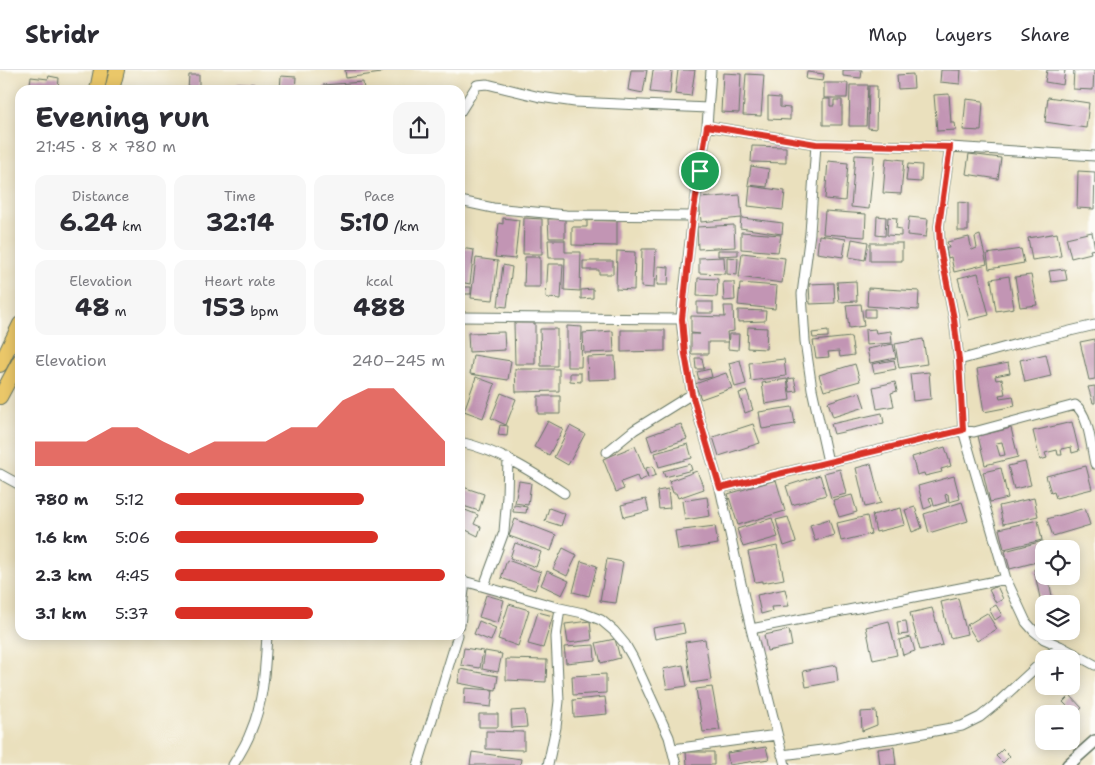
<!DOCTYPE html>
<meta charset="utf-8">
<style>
:root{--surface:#fff;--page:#f7f7f7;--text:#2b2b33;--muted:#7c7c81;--line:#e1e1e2;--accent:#d93025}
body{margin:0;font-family:"Shantell Sans",sans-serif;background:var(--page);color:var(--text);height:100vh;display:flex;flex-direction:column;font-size:19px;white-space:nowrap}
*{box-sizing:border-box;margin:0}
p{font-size:16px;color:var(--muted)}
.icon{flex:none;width:28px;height:28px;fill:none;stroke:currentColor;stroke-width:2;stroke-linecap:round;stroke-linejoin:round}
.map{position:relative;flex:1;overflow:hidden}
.sheet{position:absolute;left:15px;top:15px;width:450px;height:555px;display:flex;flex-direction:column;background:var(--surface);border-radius:15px;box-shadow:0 2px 12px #0003}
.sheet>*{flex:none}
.tools{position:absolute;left:1035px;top:470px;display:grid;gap:10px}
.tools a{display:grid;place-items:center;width:45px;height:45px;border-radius:10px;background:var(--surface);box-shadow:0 2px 12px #0003;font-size:25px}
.pin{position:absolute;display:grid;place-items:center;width:42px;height:42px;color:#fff;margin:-21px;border:2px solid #fff;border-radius:50%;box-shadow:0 1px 5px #0007}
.round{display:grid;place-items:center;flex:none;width:52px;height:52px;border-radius:15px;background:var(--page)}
.overview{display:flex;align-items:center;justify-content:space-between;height:85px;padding:0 20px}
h1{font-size:28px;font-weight:700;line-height:38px}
.stats{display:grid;grid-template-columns:repeat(3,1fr);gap:8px;height:85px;padding:5px 20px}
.stats div{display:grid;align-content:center;border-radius:12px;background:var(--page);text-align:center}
.stats b{font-size:25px;font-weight:700}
.stats small{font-size:14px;font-weight:400}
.stats p{font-size:14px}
.chart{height:140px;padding:10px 20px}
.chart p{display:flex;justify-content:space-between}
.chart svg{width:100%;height:90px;margin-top:5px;fill:var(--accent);opacity:.7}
ul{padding:0 20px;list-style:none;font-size:16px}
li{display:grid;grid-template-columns:80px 60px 1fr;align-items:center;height:38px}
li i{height:12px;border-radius:6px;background:var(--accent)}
header{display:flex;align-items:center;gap:30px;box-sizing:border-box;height:70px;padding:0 25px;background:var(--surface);border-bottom:1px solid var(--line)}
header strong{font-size:24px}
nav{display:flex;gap:28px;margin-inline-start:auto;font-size:18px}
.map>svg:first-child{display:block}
</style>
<header>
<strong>Stridr</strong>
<nav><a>Map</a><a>Layers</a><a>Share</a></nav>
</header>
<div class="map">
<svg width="1095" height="695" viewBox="0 0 1095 695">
<rect width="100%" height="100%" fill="#fdfcf7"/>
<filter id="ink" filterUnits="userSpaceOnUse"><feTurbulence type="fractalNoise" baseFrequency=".02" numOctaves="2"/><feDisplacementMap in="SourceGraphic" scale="10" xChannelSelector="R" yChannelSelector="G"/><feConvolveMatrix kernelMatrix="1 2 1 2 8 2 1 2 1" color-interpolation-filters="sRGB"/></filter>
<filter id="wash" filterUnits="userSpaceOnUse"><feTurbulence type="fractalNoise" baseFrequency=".0096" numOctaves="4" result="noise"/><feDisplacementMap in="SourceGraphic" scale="20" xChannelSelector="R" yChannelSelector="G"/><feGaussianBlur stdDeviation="1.12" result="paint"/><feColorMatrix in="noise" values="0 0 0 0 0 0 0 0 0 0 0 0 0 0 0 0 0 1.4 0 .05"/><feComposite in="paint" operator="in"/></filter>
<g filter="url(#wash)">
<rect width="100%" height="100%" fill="#eae0bd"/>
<g id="blocks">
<path fill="#c295b4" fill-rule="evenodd" d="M 345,0 L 381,0 L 381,3 L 346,8 Z
M 631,0 L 647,0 L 643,23 L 628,20 Z
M 653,0 L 672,0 L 670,24 L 650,22 Z
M 678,0 L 695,0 L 691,26 L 675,24 Z
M 843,0 L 862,0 L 861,8 L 843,6 Z
M 941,0 L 961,0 L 960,14 L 940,12 Z
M 1047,0 L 1065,0 L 1063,15 L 1045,12 Z
M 1074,0 L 1094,0 L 1093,20 L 1073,19 Z
M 807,2 L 824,4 L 823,11 L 806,9 Z
M 723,3 L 741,4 L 739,43 L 721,42 Z
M 746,4 L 764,5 L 761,46 L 743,45 Z
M 913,4 L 914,18 L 898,19 L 897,5 Z
M 189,5 L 199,5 L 199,20 L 188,20 Z
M 49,6 L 59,8 L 58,20 L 29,20 L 31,7 L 48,9 Z
M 281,6 L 296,7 L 295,20 L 280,20 Z
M 363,12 L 364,20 L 323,20 L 323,15 Z
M 237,13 L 256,14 L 256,20 L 236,20 Z
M 824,13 L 848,13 L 847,28 L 824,28 Z
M 850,15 L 868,15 L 866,56 L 849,56 Z
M 869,16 L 877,16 L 876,59 L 868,58 Z
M 949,24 L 951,53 L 955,53 L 956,60 L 937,61 L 934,25 Z
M 768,27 L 780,28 L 780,37 L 790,38 L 790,50 L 768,49 Z
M 1048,27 L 1089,33 L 1086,58 L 1045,52 Z
M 823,29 L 830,29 L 830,36 L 834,36 L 834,30 L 842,30 L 842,55 L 823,55 Z
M 966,29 L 983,31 L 981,61 L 963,60 Z
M 752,76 L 786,77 L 786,93 L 751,92 Z
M 969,84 L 1001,88 L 998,109 L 966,104 Z
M 855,85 L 874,86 L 869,139 L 851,137 Z
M 886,88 L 904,90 L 901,124 L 883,123 Z
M 828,91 L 848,93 L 845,131 L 825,129 Z
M 908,94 L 922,95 L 921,112 L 906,111 Z
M 751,96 L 769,99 L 767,117 L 748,115 Z
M 1078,101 L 1095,102 L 1094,139 L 1077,138 Z
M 750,116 L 785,121 L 783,140 L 748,136 Z
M 740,125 L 742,148 L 783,153 L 782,164 L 740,158 L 741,148 L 701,152 L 699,128 Z
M 958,132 L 968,133 L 968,161 L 958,161 Z
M 825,141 L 866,144 L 865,167 L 823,164 Z
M 877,146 L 886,147 L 885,166 L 876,165 Z
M 888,147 L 897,148 L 896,158 L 901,159 L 901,166 L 887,165 Z
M 909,147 L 928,149 L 926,167 L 907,165 Z
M 503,148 L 519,150 L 515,189 L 495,187 L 499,153 L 503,154 Z
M 524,148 L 542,149 L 542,184 L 523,184 Z
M 565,148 L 565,168 L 549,168 L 548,149 Z
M 587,150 L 617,151 L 617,176 L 572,175 L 572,157 L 587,157 Z
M 734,155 L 735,177 L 698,179 L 697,157 Z
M 741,162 L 781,165 L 778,182 L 741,179 Z
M 1092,162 L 1095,179 L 1090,180 L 1091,183 L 1071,188 L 1066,168 Z
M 1057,163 L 1061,186 L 1032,190 L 1028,168 Z
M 819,165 L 846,169 L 843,187 L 817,183 Z
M 980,165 L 987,194 L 954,202 L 951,187 L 948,188 L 946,178 L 949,178 L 947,172 L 969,167 L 972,180 L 977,178 L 975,167 Z
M 852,169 L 868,172 L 865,190 L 849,187 Z
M 548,170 L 565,170 L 565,182 L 581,182 L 580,221 L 564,220 L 565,188 L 549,188 Z
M 870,173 L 902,173 L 902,191 L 870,191 Z
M 460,178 L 474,180 L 470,214 L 460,212 Z
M 642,179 L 656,179 L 654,218 L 641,217 Z
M 1021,179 L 1024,193 L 989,199 L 987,184 Z
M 718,180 L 738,180 L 738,185 L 718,186 Z
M 617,181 L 635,182 L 634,220 L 616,219 Z
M 742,183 L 785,188 L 782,213 L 739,207 Z
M 525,187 L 540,187 L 540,217 L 524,217 Z
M 724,187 L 725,204 L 699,203 L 699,188 Z
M 727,187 L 738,188 L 737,205 L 727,204 Z
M 476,188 L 498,191 L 493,230 L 471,228 Z
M 583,191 L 613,191 L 613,204 L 599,204 L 599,200 L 583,200 Z
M 548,194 L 563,194 L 561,229 L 546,228 Z
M 503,195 L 512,197 L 507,237 L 498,236 Z
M 658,196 L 669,197 L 668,215 L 657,215 Z
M 1065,199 L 1067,210 L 1051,212 L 1049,201 Z
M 978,203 L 989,245 L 969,250 L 958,208 Z
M 1031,205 L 1037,235 L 1020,237 L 1015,207 Z
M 1009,206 L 1014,238 L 996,241 L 991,209 Z
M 698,208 L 718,209 L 717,227 L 697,226 Z
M 856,211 L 857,231 L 839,232 L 837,212 Z
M 723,212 L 734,212 L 735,230 L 724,231 Z
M 740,213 L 777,216 L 775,239 L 738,235 Z
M 834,213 L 835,233 L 810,234 L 809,214 Z
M 460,217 L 471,217 L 471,224 L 460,224 Z
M 868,218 L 919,221 L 918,240 L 867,236 Z
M 593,219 L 593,228 L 581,229 L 581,220 Z
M 697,232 L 713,232 L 713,243 L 697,243 Z
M 861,234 L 864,256 L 849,258 L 846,235 Z
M 724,236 L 733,236 L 734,261 L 727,262 L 728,272 L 708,272 L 708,284 L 691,284 L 691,264 L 700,264 L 691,263 L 691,246 L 725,247 Z
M 865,239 L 875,239 L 875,247 L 865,247 Z
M 738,240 L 766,241 L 765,251 L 738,252 Z
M 514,253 L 535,253 L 535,294 L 515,294 Z
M 567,256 L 582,257 L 581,297 L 567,297 Z
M 748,257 L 767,258 L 766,279 L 747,278 Z
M 540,259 L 557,259 L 557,296 L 541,296 Z
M 875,259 L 876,263 L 891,261 L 892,273 L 866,275 L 865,260 Z
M 621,260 L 665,260 L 665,281 L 621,282 Z
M 613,261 L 614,282 L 584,283 L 583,263 Z
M 828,261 L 828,267 L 813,268 L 812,263 Z
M 504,262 L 505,280 L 469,282 L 468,263 Z
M 729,264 L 739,264 L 738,280 L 728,279 Z
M 851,267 L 854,285 L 840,287 L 839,281 L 828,282 L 829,287 L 816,288 L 813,271 Z
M 923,269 L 927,294 L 899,298 L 895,274 Z
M 1095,269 L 1095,309 L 1089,310 L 1080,272 Z
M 893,274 L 896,288 L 870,293 L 867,279 Z
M 1046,284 L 1051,306 L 1025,312 L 1020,290 Z
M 473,285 L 511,291 L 508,310 L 470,304 Z
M 615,286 L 616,309 L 588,310 L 587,287 Z
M 695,288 L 702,288 L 704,299 L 696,299 Z
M 784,289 L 786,306 L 751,311 L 749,293 Z
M 740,290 L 746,314 L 735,317 L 729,293 Z
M 894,290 L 896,299 L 874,303 L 872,294 Z
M 1008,293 L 1010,303 L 995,306 L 996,310 L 1002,309 L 1005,324 L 999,325 L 1000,328 L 1013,326 L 1015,336 L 984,342 L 977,299 Z
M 855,294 L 860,311 L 824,321 L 819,305 Z
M 515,299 L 559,299 L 559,321 L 516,322 Z
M 710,299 L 712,307 L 699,310 L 697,302 Z
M 929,302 L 931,329 L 913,331 L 910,304 Z
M 570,303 L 581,303 L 581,312 L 570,311 Z
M 726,303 L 732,318 L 701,329 L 695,314 Z
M 476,307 L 495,314 L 483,348 L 464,341 Z
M 794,308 L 797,321 L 790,322 L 788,309 Z
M 787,309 L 790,330 L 765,334 L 762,313 Z
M 895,312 L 897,321 L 891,323 L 894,336 L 877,339 L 873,317 Z
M 1095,316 L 1095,333 L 1093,333 L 1088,317 Z
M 747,321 L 753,340 L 745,343 L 739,323 Z
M 860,322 L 865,337 L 833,347 L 828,332 Z
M 501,323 L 516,329 L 506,355 L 491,348 Z
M 538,326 L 560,326 L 560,344 L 538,344 Z
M 792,337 L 795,354 L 762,359 L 759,342 Z
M 882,343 L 884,353 L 834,364 L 831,354 Z
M 548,351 L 563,359 L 549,385 L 534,377 Z
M 1072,352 L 1079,381 L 1072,383 L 1071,377 L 1061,379 L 1062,385 L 1058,385 L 1057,380 L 1045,383 L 1047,388 L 1040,390 L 1033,361 Z
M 681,354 L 687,369 L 652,381 L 647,366 Z
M 753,354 L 760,373 L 719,386 L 713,367 Z
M 500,355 L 508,356 L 507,366 L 498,365 Z
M 570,356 L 585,364 L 568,395 L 554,387 Z
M 1011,358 L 1018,387 L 985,395 L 978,366 ZM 1002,372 L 1005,385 L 1000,386 L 996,373 Z
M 688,374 L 692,388 L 659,397 L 655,383 Z
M 635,376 L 648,407 L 639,411 L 637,406 L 621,412 L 624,419 L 616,422 L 603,389 Z
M 945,377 L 951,396 L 941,399 L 942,402 L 925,406 L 924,403 L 917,405 L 912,387 Z
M 1025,392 L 1031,415 L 1014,419 L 1008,396 Z
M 690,394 L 692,400 L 665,407 L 663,401 Z
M 871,394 L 881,433 L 865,437 L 856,398 Z
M 653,396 L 656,405 L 648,408 L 646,398 Z
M 1086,396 L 1092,419 L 1056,428 L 1054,422 L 1051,423 L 1046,406 Z
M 1001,398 L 1008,428 L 990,432 L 983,402 Z
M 840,399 L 846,424 L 831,428 L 824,403 Z
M 697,401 L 704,419 L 678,428 L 676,423 L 673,423 L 669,411 Z
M 820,405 L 826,425 L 792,435 L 786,416 Z
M 954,406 L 960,429 L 949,432 L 948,424 L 945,425 L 947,432 L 934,436 L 932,427 L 929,428 L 932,436 L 924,439 L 918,416 Z
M 776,410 L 785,441 L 738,455 L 728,424 Z
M 519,411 L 531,413 L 528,435 L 515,433 Z
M 460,416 L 484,424 L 479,441 L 460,435 Z
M 668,419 L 670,438 L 659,439 L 657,421 Z
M 852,425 L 857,442 L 839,447 L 833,430 Z
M 707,427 L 710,446 L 685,450 L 682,431 Z
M 1034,428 L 1038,446 L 1003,454 L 999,436 Z
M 646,429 L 649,441 L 624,447 L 621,435 Z
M 962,432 L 968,451 L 929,463 L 924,444 Z
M 514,435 L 527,437 L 526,443 L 513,442 Z
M 915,437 L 922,458 L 912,462 L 905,440 Z
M 460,438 L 478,445 L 474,454 L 481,457 L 478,466 L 460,457 Z
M 549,438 L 565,444 L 561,456 L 545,451 Z
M 901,438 L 905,455 L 876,462 L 872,445 Z
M 1085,438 L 1090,455 L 1053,466 L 1047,449 Z
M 867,446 L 871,464 L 841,471 L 837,453 Z
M 788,447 L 796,472 L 784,476 L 776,450 Z
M 772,448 L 778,467 L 743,477 L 737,459 Z
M 515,449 L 556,465 L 551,481 L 509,466 Z
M 829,449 L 834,465 L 815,471 L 810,455 Z
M 1038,450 L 1042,470 L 1004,479 L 999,459 Z
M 715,456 L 718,474 L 678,480 L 675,461 Z
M 1043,471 L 1045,479 L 1044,490 L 1010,499 L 1005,481 Z
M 515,473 L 541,482 L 536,497 L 510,488 Z
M 777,476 L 784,509 L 762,513 L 762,511 L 755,512 L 748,482 Z
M 563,478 L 577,485 L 567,506 L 553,499 Z
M 607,489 L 623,492 L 616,533 L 600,531 Z
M 507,490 L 541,502 L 535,520 L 501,508 Z
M 581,491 L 597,496 L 589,526 L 573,522 Z
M 1044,497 L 1044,506 L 1048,506 L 1053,531 L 1041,533 L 1034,499 Z
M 547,501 L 569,511 L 562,525 L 541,515 Z
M 997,516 L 1003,529 L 996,533 L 989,520 Z
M 785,519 L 789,536 L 771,537 L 772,541 L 761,544 L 757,525 Z
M 486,525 L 504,530 L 498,553 L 479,547 Z
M 958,528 L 967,564 L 950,568 L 941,532 Z
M 509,534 L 529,540 L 518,576 L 498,569 Z
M 996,535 L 1002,545 L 995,550 L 989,539 Z
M 932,538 L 943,575 L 920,580 L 910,543 Z
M 538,542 L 553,546 L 543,578 L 528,574 Z
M 987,543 L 997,559 L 977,571 L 967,555 Z
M 479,551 L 496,558 L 491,571 L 474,564 Z
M 590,551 L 592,570 L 568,573 L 565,554 Z
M 889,551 L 897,585 L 873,590 L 866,557 Z
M 906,551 L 908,564 L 899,565 L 897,552 Z
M 683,553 L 685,563 L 655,569 L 653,558 Z
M 789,560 L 792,576 L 767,581 L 764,565 Z
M 911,567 L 915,581 L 903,585 L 899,570 Z
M 615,569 L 620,588 L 601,593 L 596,573 Z
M 705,569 L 711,610 L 691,613 L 685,572 Z
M 594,575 L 595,590 L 566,593 L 564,577 Z
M 464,578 L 483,581 L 480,598 L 461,595 Z
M 485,581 L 502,584 L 498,602 L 482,599 Z
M 506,589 L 547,590 L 546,612 L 506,610 Z
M 683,595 L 687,616 L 667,619 L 663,599 Z
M 836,595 L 838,611 L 806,617 L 803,601 Z
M 460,599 L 498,606 L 496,620 L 458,613 Z
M 606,604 L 606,623 L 573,625 L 572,606 Z
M 712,617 L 720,660 L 703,662 L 696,619 Z
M 465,618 L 493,620 L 491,637 L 464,634 Z
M 1070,625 L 1082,638 L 1075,644 L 1063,632 Z
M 605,627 L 607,644 L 574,647 L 573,630 Z
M 525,640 L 527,657 L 512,658 L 511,641 Z
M 876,641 L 877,655 L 862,661 L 861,642 Z
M 479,644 L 498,644 L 498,657 L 479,657 Z
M 486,661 L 524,662 L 524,680 L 486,679 Z
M 766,677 L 769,689 L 729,695 L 727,683 Z
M 894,677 L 896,695 L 880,695 L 878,679 Z
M 1003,679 L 1010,686 L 1003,693 L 996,686 Z
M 472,682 L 521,689 L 520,695 L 470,695 Z
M 686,682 L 714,682 L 714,695 L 687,695 Z"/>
</g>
</g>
<g filter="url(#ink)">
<use href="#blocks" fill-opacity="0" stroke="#667664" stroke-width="1"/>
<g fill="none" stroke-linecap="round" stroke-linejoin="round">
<g stroke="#667664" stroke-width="11">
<path id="minor" d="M 711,0 L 707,56 L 693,146 L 681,249 L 685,284 L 692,324 L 720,418 L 751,559 L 785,695
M 460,42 L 477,15 L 487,14 L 540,27 L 575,32 L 708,38
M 707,56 L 816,74 L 950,77 L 1095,86
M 816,74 L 810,163 L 802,224 L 805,271 L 812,319 L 828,392
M 950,77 L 939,156 L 940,178 L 954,249 L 959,290 L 963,360 L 1006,509 L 1026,552 L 1034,561 L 1044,569 L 1060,576 L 1095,595
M 460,131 L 493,138 L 566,145 L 693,146
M 460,247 L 681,249
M 959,290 L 1024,272 L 1095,255
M 460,372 C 500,381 531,401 564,423
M 607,382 L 634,360 L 692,324
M 0,404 L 20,415
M 720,418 L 963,360 L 974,362 L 1075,335 C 1089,344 1091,377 1095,394
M 460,510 L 560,538 L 583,543 L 601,550 L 614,561 L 625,574 L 633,588 L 669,667 L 676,695
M 484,516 L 504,462 L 507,426 L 508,388
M 460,555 L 465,511
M 751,559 L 1006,509
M 1045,589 L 1060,576
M 673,679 L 777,665
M 782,685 L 838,678 L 858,673 L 896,668 L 962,656 L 980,647 L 996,634 L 1044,590
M 233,695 C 240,684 247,673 251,661 C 264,631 265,597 267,565
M 418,695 L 458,565
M 548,695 L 556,657 L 559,631 L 556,567 L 560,538"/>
</g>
<g stroke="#667664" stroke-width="14">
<path id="tertiary" d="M 1068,695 L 1095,671"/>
</g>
<g stroke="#667664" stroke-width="16">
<path id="primary" d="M 97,20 L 101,0
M 112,20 L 117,0
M 0,295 L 20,254
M 0,327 L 20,290"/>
</g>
<use href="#minor" stroke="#fff" stroke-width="9"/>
<use href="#tertiary" stroke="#fff" stroke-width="11"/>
<use href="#primary" stroke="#eac769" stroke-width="14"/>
</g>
</g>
<g fill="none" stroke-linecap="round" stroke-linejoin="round" filter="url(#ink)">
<g stroke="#fff" stroke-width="10">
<path id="route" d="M 707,56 L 816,74 L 950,77 L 939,156 L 940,178 L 954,249 L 959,290 L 963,360 L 720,418 L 692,324 L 685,284 L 682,249 L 693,146 Z"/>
</g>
<use href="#route" stroke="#d93025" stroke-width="6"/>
</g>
</svg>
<div class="tools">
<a><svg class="icon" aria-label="locate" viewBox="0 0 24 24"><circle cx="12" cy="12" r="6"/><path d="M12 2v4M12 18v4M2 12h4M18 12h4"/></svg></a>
<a><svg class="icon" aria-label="layers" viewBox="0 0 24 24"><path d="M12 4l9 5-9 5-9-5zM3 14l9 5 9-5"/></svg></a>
<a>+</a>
<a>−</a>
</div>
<div class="pin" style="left:700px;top:101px;background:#1e9e55"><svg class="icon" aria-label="arrive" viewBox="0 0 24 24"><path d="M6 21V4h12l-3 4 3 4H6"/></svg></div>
<section class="sheet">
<div class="overview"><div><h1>Evening run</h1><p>21:45 · 8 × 780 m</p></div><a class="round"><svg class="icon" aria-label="share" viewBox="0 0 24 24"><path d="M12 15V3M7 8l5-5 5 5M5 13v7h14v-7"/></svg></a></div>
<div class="stats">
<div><p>Distance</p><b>6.24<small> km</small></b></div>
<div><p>Time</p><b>32:14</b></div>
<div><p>Pace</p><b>5:10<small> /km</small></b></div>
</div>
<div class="stats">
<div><p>Elevation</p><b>48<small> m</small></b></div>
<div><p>Heart rate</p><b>153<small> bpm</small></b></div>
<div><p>kcal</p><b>488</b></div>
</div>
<div class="chart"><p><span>Elevation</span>240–245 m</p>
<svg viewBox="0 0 160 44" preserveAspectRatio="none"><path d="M0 44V32L10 32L20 32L30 25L40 25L50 32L60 38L70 32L80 32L90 32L100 25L110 25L120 12L130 6L140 6L150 19L160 32V44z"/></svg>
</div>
<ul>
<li><b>780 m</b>5:12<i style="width:70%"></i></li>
<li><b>1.6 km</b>5:06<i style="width:75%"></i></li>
<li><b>2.3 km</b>4:45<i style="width:100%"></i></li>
<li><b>3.1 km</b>5:37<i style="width:51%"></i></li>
</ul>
</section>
</div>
